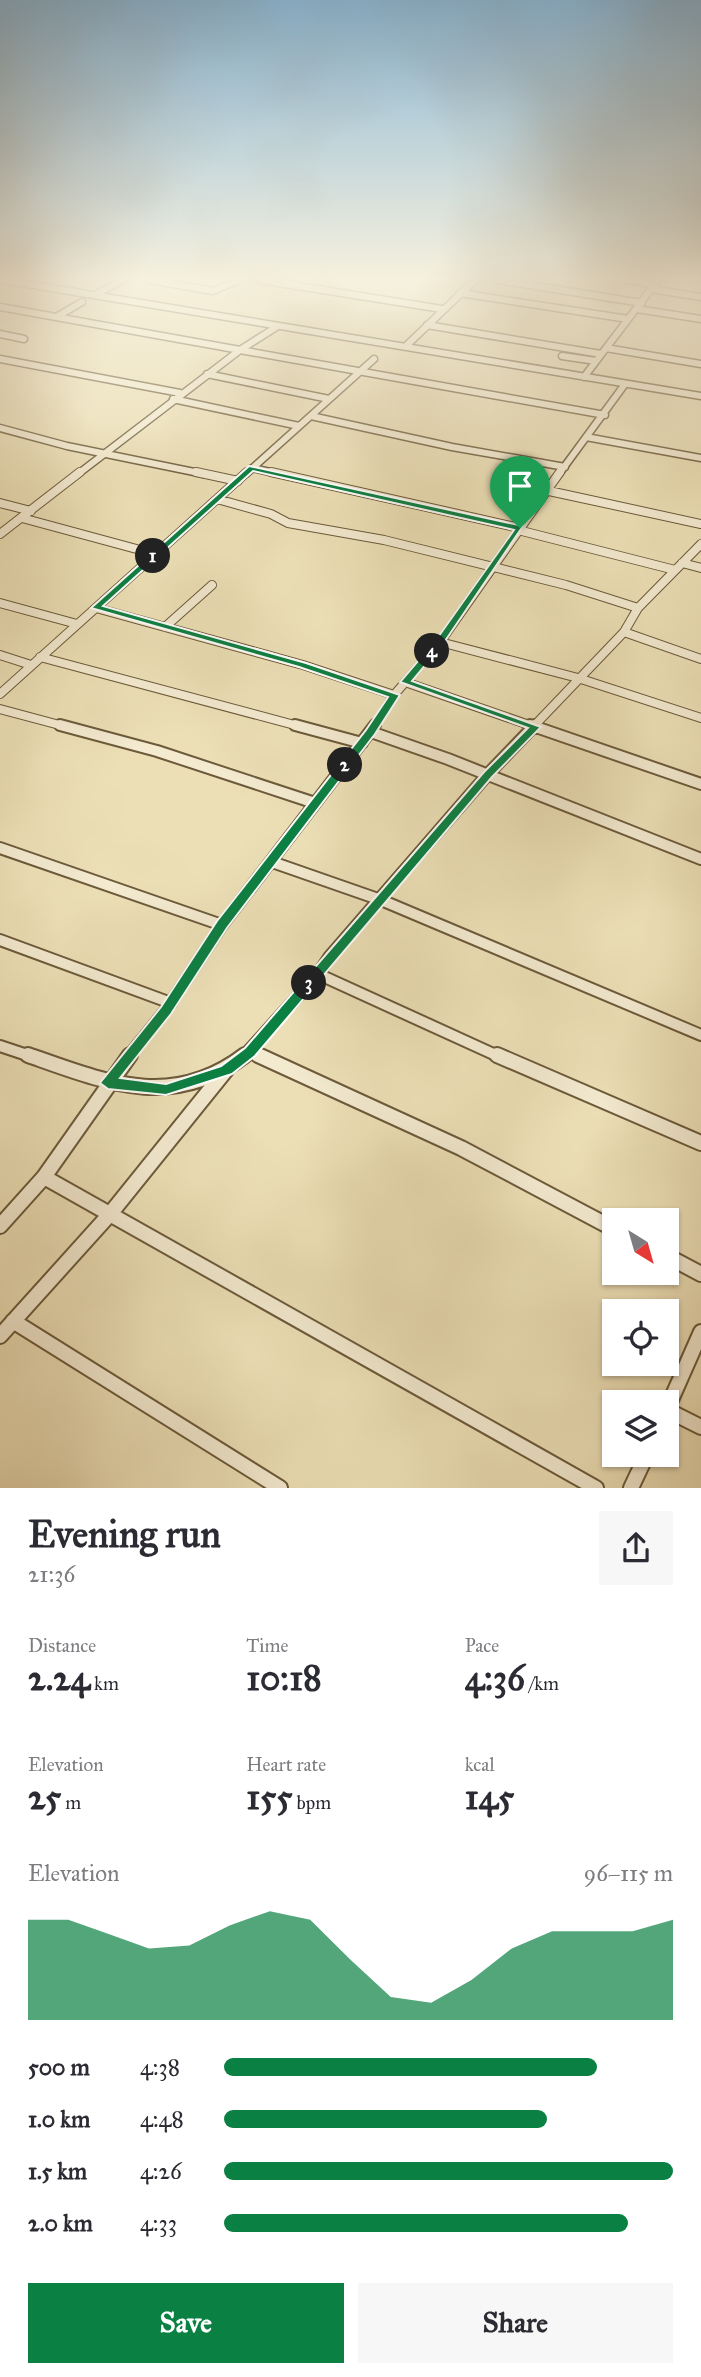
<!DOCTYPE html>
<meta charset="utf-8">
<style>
:root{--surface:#fff;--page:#f7f7f7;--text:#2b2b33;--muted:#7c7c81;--accent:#0b8043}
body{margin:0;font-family:"IM FELL Great Primer",serif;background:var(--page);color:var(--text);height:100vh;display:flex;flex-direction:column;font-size:26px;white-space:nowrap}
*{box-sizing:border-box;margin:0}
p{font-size:23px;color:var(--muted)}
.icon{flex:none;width:38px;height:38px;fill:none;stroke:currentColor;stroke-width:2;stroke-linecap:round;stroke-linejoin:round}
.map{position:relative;height:1488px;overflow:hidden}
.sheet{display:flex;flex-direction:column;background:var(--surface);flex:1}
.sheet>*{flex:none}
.needle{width:46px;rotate:143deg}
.controls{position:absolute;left:602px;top:1208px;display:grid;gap:14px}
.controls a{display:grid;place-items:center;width:77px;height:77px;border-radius:0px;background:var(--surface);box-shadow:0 2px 5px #0004;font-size:35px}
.pin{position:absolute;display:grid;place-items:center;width:60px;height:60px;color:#fff;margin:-72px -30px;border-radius:50% 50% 50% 0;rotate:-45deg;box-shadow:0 0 7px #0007}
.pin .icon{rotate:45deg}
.km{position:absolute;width:35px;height:35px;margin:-18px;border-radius:50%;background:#222;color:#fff;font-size:19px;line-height:35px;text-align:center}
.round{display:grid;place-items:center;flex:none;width:74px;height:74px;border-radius:0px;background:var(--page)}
.headline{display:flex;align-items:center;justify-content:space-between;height:119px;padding:0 28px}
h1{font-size:38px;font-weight:700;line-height:52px}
.figures{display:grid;grid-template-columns:repeat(3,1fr);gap:10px;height:119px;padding:7px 28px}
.figures div{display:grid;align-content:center}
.figures b{font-size:35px;font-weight:700}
.figures small{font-size:19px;font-weight:400}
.figures p{font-size:19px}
.chart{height:196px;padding:14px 28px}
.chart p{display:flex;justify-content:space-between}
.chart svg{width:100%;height:126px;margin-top:7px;fill:var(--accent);opacity:.7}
.primary-button{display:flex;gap:14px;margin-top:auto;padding:14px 28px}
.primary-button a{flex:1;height:80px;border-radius:0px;background:var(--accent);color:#fff;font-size:28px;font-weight:700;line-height:80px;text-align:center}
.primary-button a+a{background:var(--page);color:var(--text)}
ul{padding:0 28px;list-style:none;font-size:23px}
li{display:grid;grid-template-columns:112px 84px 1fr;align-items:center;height:52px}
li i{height:18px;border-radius:9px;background:var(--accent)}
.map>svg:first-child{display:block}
</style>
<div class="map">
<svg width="701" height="1488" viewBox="0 0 701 1488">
<rect width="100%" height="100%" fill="#ecdfb6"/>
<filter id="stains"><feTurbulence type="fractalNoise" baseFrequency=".00286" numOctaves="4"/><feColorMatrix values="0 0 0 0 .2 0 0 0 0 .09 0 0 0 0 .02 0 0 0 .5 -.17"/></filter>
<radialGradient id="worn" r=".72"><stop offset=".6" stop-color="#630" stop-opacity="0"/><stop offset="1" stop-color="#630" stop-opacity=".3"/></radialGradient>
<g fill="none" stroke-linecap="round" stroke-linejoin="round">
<g stroke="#6c5a3a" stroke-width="9">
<path id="minor-far3" d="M 3,280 L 701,396
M 150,280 L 213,291 L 239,280
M 260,280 L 442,309
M 498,280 L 642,303
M 626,280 L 654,284
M 651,289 L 701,297
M 460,293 L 628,319
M 95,295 L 122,280
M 0,307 L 240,350 L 278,326
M 637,309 L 701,319
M 58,316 L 82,302
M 427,325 L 601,354
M 0,334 L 24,339
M 406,346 L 475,280
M 606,348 L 701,364
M 562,356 L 596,361
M 0,359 L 180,393
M 207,374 L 329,399
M 584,377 L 658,280
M 173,399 L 299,426
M 311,416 L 452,447 L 565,467
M 0,428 L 67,446 L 204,474
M 586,437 L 701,458
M 252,468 L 279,474
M 78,474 L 240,350 L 605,415
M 246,474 L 374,359
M 559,474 L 625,384"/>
</g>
<g stroke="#6c5a3a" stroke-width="10">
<path id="minor-far2" d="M 196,472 L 238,481
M 271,472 L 520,528
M 549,491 L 701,524
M 217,499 L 271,514 L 288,523 L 384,540 L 566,585 L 638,608
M 0,503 L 31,511
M 22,518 L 155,554
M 518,530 L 675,570
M 0,534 L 80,472
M 701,544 L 638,608 L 624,632 L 701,659
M 682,563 L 701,568
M 0,603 L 77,624
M 96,608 L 303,665 L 394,695
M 165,627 L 212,585
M 440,642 L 578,678 L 701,718
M 0,655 L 31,665
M 40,657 L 302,727
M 405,682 L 535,727
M 0,694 L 247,472
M 0,709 L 67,727
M 374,727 L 394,695 L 440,642 L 560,472
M 533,727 L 624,632"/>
</g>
<g stroke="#6c5a3a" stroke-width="14">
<path id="minor-far1" d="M 60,725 L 157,751 L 315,803
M 295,725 L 362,743
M 530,725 L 701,784
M 371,732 L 448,759 L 701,859
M 0,848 L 222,925
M 272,862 L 381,900 L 701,1035
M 0,940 L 171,1003
M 318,974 L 330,956 L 488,774 L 535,725
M 0,1046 L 33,1057
M 250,1052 L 262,1057
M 128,1057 L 166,1010 L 222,925 L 375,725
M 243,1057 L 318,974 L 500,1057"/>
</g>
<g stroke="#6c5a3a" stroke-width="18">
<path id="minor" d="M 28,1055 C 105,1082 172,1111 245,1055
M 258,1055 L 461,1148 L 614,1229
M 497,1055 L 701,1143
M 44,1177 L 596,1488
M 0,1226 L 44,1177 L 130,1055
M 667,1256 L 701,1274
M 13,1321 L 280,1488
M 0,1336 L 110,1214 L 226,1070
M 667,1409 L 701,1332
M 667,1410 L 701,1427
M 631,1488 L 647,1454"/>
</g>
<use href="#minor-far3" stroke="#f3ead0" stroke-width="6"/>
<use href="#minor-far2" stroke="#f3ead0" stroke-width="8"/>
<use href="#minor-far1" stroke="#f3ead0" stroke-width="10"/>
<use href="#minor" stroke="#f3ead0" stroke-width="14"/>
</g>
<linearGradient id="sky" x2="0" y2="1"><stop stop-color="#89b6d5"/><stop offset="0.57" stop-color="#f6f1de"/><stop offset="1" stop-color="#f6f1de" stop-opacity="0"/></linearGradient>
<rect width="701" height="488" fill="url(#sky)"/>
<path fill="#0b8043" stroke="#fff" stroke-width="2" fill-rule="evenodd" d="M 249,466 L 523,526 L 443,644 L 412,681 L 541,727 L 492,777 L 255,1056 L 232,1074 L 166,1095 L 108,1089 L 100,1083 L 103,1079 L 161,1007 L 217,921 L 366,730 L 388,697 L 299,667 L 91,608 ZM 253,471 L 514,530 L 436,640 L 400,682 L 528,728 L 484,772 L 245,1048 L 221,1066 L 166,1084 L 120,1078 L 171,1014 L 227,928 L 375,734 L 400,695 L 306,663 L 103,606 Z"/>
<rect width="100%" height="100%" filter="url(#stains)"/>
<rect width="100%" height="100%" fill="url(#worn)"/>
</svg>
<div class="controls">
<a><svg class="needle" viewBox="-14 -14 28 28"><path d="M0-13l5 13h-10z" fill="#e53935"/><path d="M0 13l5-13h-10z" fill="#7c7c81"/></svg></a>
<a><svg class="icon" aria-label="locate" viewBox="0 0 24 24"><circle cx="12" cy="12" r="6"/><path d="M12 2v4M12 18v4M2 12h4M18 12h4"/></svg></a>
<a><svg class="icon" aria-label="layers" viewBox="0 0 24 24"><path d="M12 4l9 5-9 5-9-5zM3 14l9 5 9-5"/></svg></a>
</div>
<div class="pin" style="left:520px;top:528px;background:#1e9e55"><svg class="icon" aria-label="arrive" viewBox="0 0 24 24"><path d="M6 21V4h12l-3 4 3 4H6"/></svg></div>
<b class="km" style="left:153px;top:556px">1</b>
<b class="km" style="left:345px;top:765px">2</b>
<b class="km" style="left:309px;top:983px">3</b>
<b class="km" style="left:432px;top:651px">4</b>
</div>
<section class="sheet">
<div class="headline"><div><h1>Evening run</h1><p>21:36</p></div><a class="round"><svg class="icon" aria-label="share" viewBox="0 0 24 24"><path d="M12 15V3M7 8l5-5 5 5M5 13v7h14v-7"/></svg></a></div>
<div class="figures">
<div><p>Distance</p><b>2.24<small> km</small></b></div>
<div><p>Time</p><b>10:18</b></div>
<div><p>Pace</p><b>4:36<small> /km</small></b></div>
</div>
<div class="figures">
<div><p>Elevation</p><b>25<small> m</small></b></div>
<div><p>Heart rate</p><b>155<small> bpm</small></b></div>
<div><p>kcal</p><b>145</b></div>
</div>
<div class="chart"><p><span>Elevation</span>96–115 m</p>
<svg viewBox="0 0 160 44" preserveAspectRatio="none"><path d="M0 44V9L10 9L20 14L30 19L40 18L50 11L60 6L70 9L80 23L90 36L100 38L110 30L120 19L130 13L140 13L150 13L160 9V44z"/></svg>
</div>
<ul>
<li><b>500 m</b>4:38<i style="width:83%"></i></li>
<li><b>1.0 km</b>4:48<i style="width:72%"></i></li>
<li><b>1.5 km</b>4:26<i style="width:100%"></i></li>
<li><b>2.0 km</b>4:33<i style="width:90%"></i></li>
</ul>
<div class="primary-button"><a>Save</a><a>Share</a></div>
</section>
